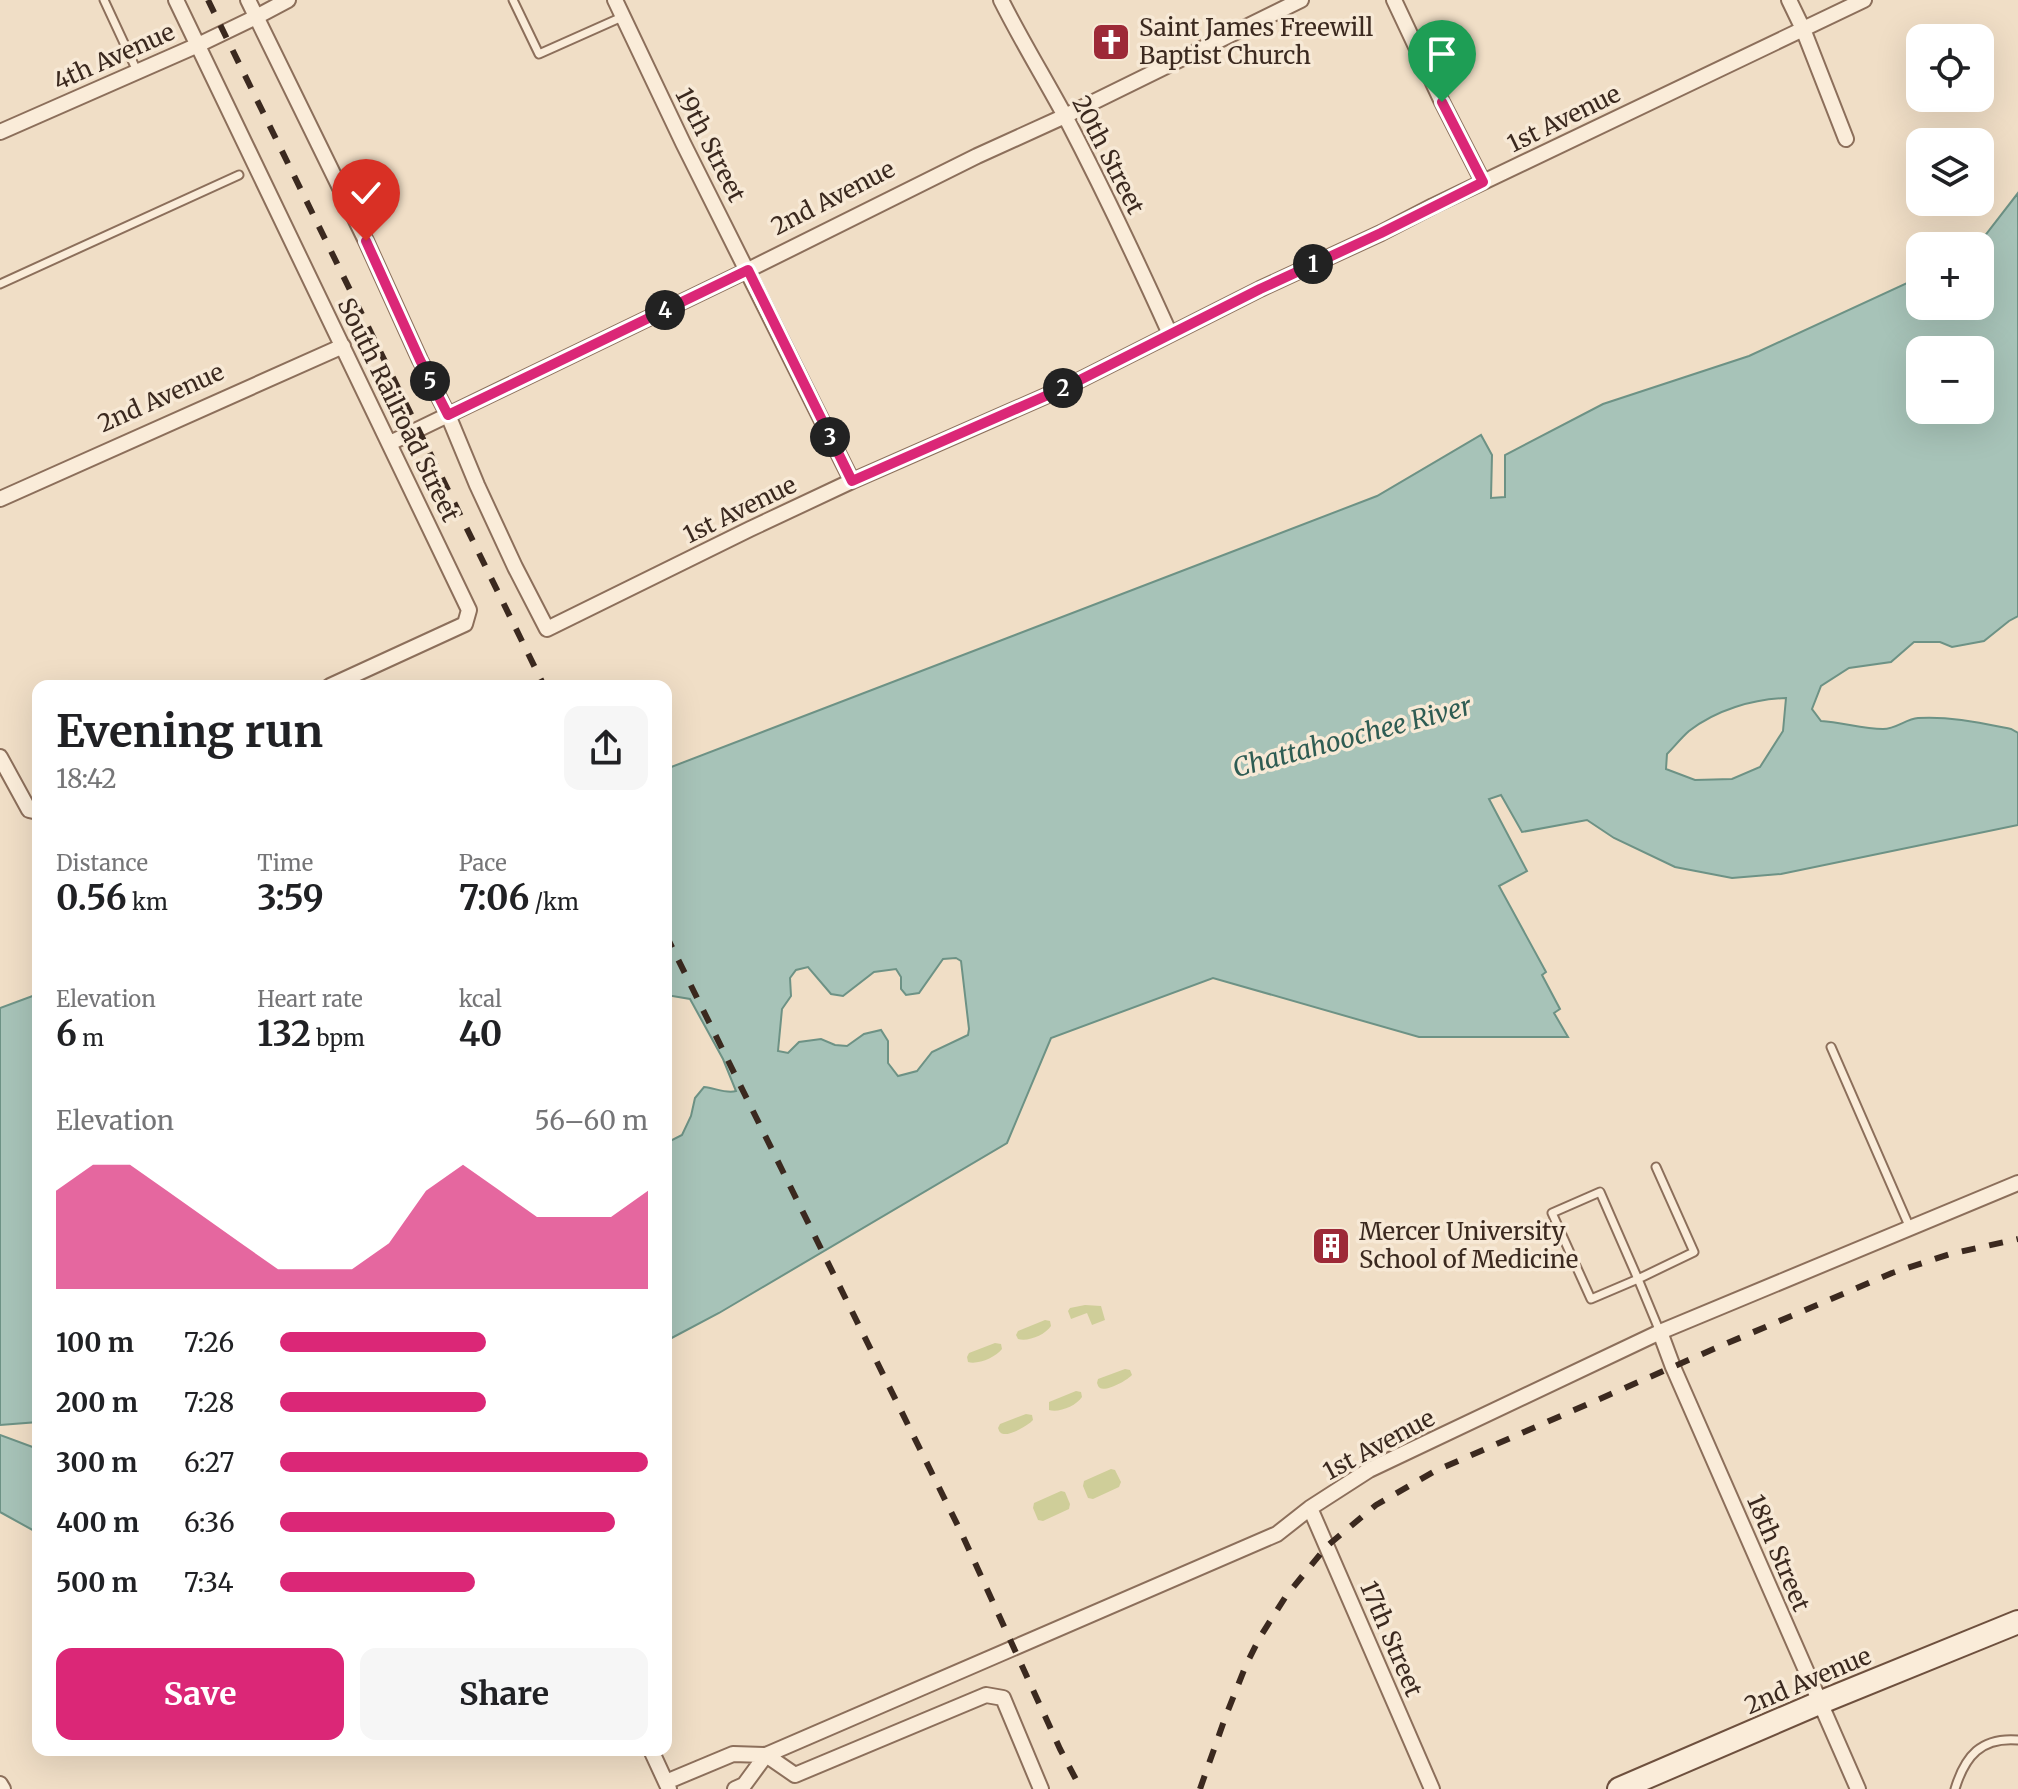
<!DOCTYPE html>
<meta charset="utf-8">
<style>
:root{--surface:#fff;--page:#f6f6f6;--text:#202124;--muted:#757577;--accent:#db2777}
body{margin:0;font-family:Merriweather,serif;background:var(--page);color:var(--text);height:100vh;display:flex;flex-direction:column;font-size:30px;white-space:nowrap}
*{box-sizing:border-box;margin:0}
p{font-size:26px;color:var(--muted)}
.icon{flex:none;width:44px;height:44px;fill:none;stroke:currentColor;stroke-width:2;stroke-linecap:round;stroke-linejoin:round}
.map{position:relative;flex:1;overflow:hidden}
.side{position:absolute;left:32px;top:680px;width:640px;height:1076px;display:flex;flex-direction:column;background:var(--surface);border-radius:16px;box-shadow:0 8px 32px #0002}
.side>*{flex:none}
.controls{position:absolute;left:1906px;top:24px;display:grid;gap:16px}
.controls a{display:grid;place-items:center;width:88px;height:88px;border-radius:16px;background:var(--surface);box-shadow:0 8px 32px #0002;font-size:40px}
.pin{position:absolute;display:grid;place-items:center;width:68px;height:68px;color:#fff;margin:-82px -34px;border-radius:50% 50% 50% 0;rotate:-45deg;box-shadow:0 0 8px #0007}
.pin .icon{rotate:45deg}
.km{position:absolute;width:40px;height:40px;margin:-20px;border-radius:50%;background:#222;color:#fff;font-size:22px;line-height:40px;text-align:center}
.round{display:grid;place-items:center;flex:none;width:84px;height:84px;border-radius:16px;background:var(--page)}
.headline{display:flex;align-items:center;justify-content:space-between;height:136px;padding:0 24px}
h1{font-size:44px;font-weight:700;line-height:60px}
.stats{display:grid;grid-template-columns:repeat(3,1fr);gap:12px;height:136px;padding:8px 24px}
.stats div{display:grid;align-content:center}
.stats b{font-size:34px;font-weight:700}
.stats small{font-size:22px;font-weight:400}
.stats p{font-size:22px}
.chart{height:224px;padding:16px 24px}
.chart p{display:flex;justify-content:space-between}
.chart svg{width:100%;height:144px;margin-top:8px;fill:var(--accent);opacity:.7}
.primary-button{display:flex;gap:16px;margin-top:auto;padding:16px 24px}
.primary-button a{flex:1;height:92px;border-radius:16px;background:var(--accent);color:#fff;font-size:32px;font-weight:700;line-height:92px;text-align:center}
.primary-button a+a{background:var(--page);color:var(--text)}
ul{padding:0 24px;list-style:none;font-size:26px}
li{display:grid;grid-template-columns:128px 96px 1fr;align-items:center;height:60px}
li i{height:20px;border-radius:10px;background:var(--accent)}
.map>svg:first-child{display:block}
</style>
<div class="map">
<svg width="2018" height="1789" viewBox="0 0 2018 1789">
<rect width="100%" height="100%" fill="#f0dec6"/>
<path fill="#cfce99" d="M 1085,1305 L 1101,1306 L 1105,1320 L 1092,1325 L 1087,1313 L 1071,1319 L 1068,1311 L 1070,1308 Z
M 1045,1320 L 1050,1321 L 1051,1326 C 1045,1335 1028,1342 1018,1339 L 1016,1335 L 1018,1331 Z
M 995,1343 L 1001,1344 L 1002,1349 C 996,1357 978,1365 968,1362 L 967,1357 L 969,1353 Z
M 1125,1369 L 1130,1370 L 1132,1375 C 1128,1380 1106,1392 1100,1388 C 1098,1387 1098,1385 1097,1383 L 1098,1379 Z
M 1076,1391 L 1081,1392 L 1082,1397 C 1076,1406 1059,1413 1049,1410 L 1049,1402 Z
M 1026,1414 L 1032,1415 L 1033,1420 C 1029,1425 1007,1438 1001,1433 C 999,1432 999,1430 998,1428 L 1000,1424 Z
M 1111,1469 L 1115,1470 L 1121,1482 L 1119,1487 L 1093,1499 L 1088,1498 L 1083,1486 L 1084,1481 Z
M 1061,1491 L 1065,1492 L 1070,1504 L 1069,1509 L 1043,1521 L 1038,1520 L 1033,1508 L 1034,1503 Z"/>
<path fill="#a7c3b8" stroke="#6d9285" stroke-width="2" fill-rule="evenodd" d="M 2018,193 L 2018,616 L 2009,621 L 1984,641 L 1952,647 L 1940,642 L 1914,642 L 1891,662 L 1849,668 L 1821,686 L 1812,709 L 1821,721 C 1842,722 1862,729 1883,729 C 1896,729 1906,719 1918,718 C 1950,716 1981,723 2011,729 L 2018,733 L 2018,825 L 1781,874 L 1732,878 L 1675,867 L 1614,838 L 1587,820 L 1522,832 L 1501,795 L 1489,799 L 1527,871 L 1499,886 L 1546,972 L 1542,975 L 1560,1009 L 1554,1013 L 1568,1037 L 1419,1037 L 1213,978 L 1051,1038 L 1007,1143 L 719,1313 L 666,1341 L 666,1143 L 682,1135 L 691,1116 L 695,1098 L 704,1087 C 715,1088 726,1094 736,1091 L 723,1059 L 690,999 L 666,995 L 666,769 L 1377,496 L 1481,435 L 1492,455 L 1491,498 L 1505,497 L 1505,455 L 1603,404 L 1749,356 L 1920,277 L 1920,306 L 1980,306 L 1980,246 L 1977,246 ZM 1920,350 L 1980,350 L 1980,410 L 1920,410 ZM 1786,698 L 1783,731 L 1760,767 L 1732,779 L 1695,780 L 1666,769 L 1667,754 C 1674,747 1681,738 1689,731 C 1716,710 1753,699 1786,698 ZM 956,958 L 961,961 L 969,1029 L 968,1035 L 932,1052 L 917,1071 L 898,1076 L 888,1063 L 888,1041 L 881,1030 L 864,1034 L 847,1046 L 835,1045 L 821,1039 L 799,1042 L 788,1053 L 778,1051 L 782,1009 L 791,996 L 790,978 L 796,970 L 808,967 L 831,994 L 843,996 L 874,972 L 896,969 L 901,977 L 901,989 L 906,995 L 919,993 L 943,959 Z
M 38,994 L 38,1422 L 0,1425 L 0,1008 Z
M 0,1435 L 38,1449 L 38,1533 L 0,1512 Z"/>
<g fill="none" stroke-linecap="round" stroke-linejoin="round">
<g stroke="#8c6f5b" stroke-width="11">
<path id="lane" d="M 104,0 L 137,71
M 513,0 L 539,54 L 622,17
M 0,284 L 239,175
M 1831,1047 L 1910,1228
M 1656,1167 L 1694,1252 L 1638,1279 L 1660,1332
M 1600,1192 L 1638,1279 L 1591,1299 L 1552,1213 Z
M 1955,1789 C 1965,1756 1981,1737 2018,1740"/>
</g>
<g stroke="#8c6f5b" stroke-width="18">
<path id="street" d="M 176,0 L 469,610 L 465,624 L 330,686
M 248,0 L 366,241 L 420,360 L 448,415 L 477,485 L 515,567 L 547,629 L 750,529 L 852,481 L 1066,387 L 1260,289 L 1381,233 L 1433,206 L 1864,0
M 615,0 L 683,143 L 852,481
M 1001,0 C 1021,40 1045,79 1066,118 C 1103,189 1137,261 1170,334
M 1394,0 L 1442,102 L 1483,182
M 1789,0 L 1803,29 L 1846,139
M 0,132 L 198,45 L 256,17 L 288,0
M 390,443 L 748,270 L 977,156 L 1065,116 L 1301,0
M 0,499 L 343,346
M 0,757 L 29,810 L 38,812
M 1660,1332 L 1673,1367 L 1858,1789
M 1310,1508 L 1432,1789
M 651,1750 L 669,1789
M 766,1755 L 795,1775 L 986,1695 L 1003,1698 L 1041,1789
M 666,1782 L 733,1754 L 766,1755 L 1277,1534 L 1310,1508 L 1369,1470 L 1660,1332 L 2018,1183
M 0,1784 L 3,1789
M 735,1789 L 744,1785 L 766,1755"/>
</g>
<g stroke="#6e503e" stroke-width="26">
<path id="secondary" d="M 1619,1789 L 1819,1703 L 2018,1622"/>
</g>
<use href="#lane" stroke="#faecd9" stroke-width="7"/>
<use href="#street" stroke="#faecd9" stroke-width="14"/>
<use href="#secondary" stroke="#faecd9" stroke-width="22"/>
<path stroke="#3b291f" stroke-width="6" stroke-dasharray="14 14" stroke-linecap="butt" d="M 208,0 L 544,686
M 666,935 L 960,1530 L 1060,1749 L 1081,1789
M 1200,1789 L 1225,1718 L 1246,1665 L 1260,1637 L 1286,1596 L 1327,1546 L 1376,1505 L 1435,1471 L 1716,1348 L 1892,1273 L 1950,1254 L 2018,1239"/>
</g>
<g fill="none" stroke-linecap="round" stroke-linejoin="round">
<g stroke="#fff" stroke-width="16">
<path id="route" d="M 366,241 L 420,360 L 448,415 L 748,270 L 852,481 L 1066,387 L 1260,289 L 1381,233 L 1483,182 L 1442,102"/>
</g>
<use href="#route" stroke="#db2777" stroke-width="10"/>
</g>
<defs>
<g id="church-square" transform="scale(2)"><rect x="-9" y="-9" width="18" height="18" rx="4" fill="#9d2937" stroke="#f7e9d6"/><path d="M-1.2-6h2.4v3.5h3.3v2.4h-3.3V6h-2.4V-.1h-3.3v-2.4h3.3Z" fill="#fff"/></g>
<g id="building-square" transform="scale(2)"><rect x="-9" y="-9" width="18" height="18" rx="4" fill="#9d2937" stroke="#f7e9d6"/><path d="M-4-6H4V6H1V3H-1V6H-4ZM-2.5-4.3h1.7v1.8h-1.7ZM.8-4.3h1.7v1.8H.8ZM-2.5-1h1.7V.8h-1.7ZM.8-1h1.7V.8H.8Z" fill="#fff"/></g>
</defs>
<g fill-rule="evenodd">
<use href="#church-square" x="1111" y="42"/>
<use href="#building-square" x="1331" y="1246"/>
</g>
<g text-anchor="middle" stroke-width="7" stroke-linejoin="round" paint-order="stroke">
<g font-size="24" fill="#3b291f" stroke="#f7e9d6" text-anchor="start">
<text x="1139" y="36">Saint James Freewill<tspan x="1139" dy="28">Baptist Church</tspan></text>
<text x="1359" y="1240">Mercer University<tspan x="1359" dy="28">School of Medicine</tspan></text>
</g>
<g font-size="24" fill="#3b291f" stroke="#f7e9d6">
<text transform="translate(114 57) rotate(-24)" y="8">4th Avenue</text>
<text transform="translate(1564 119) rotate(-26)" y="8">1st Avenue</text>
<text transform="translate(710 145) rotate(63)" y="8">19th Street</text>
<text transform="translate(1108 155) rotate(63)" y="8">20th Street</text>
<text transform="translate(833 198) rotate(-27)" y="8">2nd Avenue</text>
<text transform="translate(161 398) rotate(-24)" y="8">2nd Avenue</text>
<text transform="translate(398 410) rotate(64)" y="8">South Railroad Street</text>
<text transform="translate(740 510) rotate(-26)" y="8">1st Avenue</text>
<text transform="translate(1379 1445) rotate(-28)" y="8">1st Avenue</text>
<text transform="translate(1778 1553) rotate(67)" y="8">18th Street</text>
<text transform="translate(1391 1639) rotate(67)" y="8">17th Street</text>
<text transform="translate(1808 1681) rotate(-23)" y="8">2nd Avenue</text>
</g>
<g font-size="26" font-style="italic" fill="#2e5c53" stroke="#f7e9d6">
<text transform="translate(1352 737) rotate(-15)" y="9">Chattahoochee River</text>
</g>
</g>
</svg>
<div class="controls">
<a><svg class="icon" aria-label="locate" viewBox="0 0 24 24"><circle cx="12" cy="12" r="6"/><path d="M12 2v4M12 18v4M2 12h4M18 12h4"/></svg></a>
<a><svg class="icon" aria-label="layers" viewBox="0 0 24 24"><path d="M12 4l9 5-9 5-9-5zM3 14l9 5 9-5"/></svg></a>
<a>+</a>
<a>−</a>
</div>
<div class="pin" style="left:1442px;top:102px;background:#1e9e55"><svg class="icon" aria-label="arrive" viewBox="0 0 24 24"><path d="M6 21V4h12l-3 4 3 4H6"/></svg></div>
<div class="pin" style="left:366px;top:241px;background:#d93025"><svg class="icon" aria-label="check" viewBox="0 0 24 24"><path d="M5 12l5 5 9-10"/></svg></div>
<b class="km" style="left:1313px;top:264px">1</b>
<b class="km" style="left:1063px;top:388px">2</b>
<b class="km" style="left:830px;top:437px">3</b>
<b class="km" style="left:665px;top:310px">4</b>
<b class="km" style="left:430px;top:381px">5</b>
<section class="side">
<div class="headline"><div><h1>Evening run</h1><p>18:42</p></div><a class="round"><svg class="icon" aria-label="share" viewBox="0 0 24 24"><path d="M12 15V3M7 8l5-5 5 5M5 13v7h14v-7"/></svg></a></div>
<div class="stats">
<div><p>Distance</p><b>0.56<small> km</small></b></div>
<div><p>Time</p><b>3:59</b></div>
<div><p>Pace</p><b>7:06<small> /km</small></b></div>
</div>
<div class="stats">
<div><p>Elevation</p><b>6<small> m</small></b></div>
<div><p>Heart rate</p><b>132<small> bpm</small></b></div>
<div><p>kcal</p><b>40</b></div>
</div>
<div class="chart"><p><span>Elevation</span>56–60 m</p>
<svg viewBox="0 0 160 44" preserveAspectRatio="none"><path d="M0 44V14L10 6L20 6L30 14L40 22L50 30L60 38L70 38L80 38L90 30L100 14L110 6L120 14L130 22L140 22L150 22L160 14V44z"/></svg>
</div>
<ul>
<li><b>100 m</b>7:26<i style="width:56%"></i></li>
<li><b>200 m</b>7:28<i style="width:56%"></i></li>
<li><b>300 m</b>6:27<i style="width:100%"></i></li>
<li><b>400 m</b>6:36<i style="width:91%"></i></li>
<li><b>500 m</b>7:34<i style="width:53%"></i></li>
</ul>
<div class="primary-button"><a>Save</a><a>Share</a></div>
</section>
</div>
